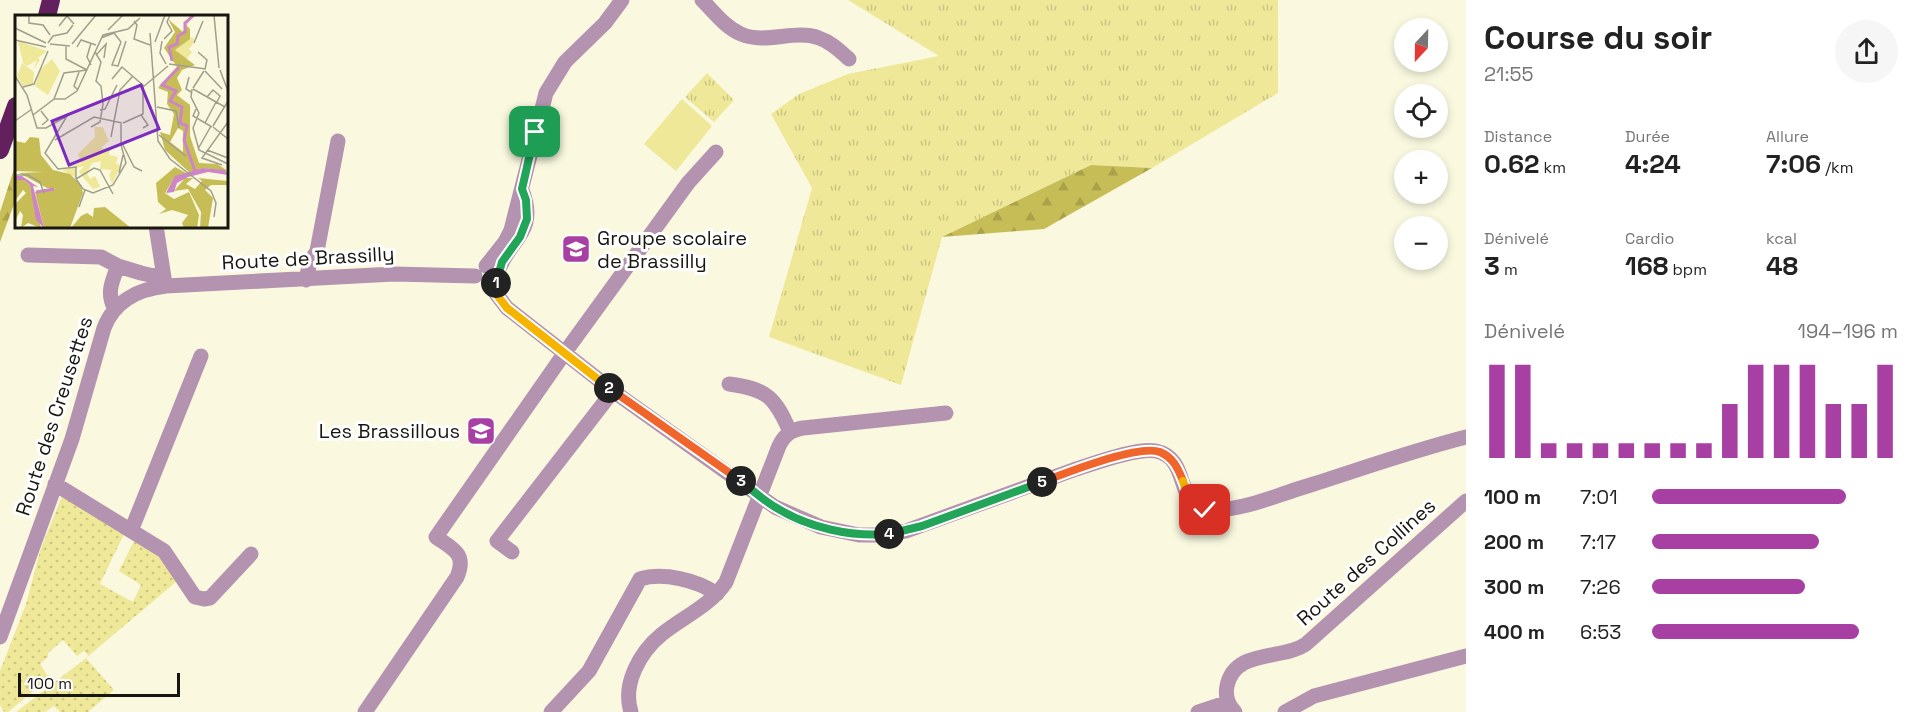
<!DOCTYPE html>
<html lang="fr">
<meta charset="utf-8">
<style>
:root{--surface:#fff;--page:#f6f6f6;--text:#222;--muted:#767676;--accent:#a840a3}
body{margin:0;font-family:"Space Grotesk",sans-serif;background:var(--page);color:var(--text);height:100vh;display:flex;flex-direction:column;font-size:22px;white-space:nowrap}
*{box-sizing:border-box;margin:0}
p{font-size:20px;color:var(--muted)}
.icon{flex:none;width:33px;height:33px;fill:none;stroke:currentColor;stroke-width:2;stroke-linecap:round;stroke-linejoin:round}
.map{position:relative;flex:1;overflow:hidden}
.panel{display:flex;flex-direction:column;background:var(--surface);width:450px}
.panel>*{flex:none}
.needle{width:39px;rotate:202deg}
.controls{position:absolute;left:1394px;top:18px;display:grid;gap:12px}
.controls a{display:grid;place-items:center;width:54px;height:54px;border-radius:50%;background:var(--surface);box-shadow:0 3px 9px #0003;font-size:30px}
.scale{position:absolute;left:18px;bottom:15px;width:162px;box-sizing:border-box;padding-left:6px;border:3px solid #18170f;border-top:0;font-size:16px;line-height:21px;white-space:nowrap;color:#18170f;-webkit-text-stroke:4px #fff;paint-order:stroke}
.pin{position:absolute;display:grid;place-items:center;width:51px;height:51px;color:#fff;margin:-26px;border-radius:12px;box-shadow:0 3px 9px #0006}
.km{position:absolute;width:30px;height:30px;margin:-15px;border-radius:50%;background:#222;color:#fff;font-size:16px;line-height:30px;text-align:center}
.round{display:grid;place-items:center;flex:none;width:63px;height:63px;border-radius:32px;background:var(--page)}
.overview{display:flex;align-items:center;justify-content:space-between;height:102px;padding:0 18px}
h1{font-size:33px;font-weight:700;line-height:45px}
.metrics{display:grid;grid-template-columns:repeat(3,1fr);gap:9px;height:102px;padding:6px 18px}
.metrics div{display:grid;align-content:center}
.metrics b{font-size:26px;font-weight:700}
.metrics small{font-size:16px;font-weight:400}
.metrics p{font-size:16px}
.chart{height:168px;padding:12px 18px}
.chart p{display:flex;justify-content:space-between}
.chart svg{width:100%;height:108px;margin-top:6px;stroke:var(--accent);stroke-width:6}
ul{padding:0 18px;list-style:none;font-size:20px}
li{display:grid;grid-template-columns:96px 72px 1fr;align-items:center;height:45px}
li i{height:15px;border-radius:8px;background:var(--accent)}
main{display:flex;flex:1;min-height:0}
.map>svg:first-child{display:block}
</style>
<main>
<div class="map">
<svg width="1466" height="712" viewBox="0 0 1466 712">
<defs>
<pattern id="grass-tufts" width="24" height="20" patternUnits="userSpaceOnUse" patternTransform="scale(1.5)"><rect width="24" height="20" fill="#eee898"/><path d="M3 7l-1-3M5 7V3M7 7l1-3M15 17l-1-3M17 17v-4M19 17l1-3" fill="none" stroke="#cbc682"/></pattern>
<pattern id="forest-firs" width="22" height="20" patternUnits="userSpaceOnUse" patternTransform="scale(1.5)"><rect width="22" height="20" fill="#c6bd56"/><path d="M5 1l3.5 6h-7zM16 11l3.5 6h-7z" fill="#a9a24a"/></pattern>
<pattern id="garden-dots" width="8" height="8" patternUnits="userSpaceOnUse" patternTransform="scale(1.5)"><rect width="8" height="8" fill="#eee898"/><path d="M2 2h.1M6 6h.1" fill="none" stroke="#cbc682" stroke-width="1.8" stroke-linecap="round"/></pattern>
</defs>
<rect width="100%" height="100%" fill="#faf9e0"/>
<path fill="url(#grass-tufts)" d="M 848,0 L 1278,0 L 1278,93 L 1152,168 L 1091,165 L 942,237 L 901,385 L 769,337 L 812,188 L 771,114 L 799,94 L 848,74 L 939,56 Z
M 707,73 L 734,100 L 714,122 L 685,97 Z"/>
<path fill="url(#forest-firs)" d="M 16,163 L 16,199 L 0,242 L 0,212 Z
M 1091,165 L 1152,168 L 1044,229 L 942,237 Z"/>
<path fill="url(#garden-dots)" d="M 62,496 L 124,534 L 100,584 L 133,602 L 141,585 L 119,571 L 133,543 L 137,541 L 159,552 L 177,581 L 86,658 L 114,690 L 88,712 L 60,712 L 54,706 L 45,712 L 16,712 L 86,658 L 88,655 L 84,651 L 77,656 L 63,640 L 48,653 L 48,657 L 40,664 L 49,678 L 8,712 L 4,712 L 0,705 L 0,671 L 26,604 L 40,551 Z"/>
<path fill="#eee898" d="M 682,99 L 712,126 L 676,171 L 644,144 Z"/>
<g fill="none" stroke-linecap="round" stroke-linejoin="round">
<path stroke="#b493b1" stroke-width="15" d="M 702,0 C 714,12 725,27 741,34 C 766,45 794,29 819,38 C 831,42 840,51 849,59
M 156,226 L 165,284
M 28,255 L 101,257 L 118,266 L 141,273 L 154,276 L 163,274
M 486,266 L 505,242 L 511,230 L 546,93 L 565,62 L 605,23 L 622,0
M 497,274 C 508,239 539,234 522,190
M 306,280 L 310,262 L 317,251 L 338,141
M 491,287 L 507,308 L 613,391 L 775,507 L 821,527 L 859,535 L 885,535 L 906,531 L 1076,469 C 1095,463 1138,447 1156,451 C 1194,459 1171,513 1215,510 C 1246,509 1275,496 1304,487 C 1358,470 1411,451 1466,437
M 115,309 C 106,294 112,281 118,266
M 729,384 C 767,389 775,397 790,432
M 55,484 L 164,551 L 195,597 L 204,599 L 210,598 L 251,554
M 131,531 L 201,356
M 512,552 L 497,541 L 613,391
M 0,637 L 72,439 L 104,328 C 114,301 139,289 166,286 L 394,274 L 475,276
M 365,712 L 457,577 C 467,554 453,549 436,537 L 566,351 L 688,183 L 716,152
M 551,712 L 589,671 L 640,579 C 663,572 697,580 717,594
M 631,712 C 622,684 640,652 662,634 C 683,617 710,606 726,582 L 779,446 C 784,435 791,430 803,428 L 946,413
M 1198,712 L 1228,702
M 1235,712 C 1228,705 1225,696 1227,686 C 1235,648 1282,661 1306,644 L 1466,501
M 1285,712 L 1314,696 L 1466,656"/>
<path stroke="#62205f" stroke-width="18" d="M 47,16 L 51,0
M 0,150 L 16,106"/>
</g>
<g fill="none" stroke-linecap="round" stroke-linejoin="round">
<g stroke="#fff" stroke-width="12">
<path id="split-1" d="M 496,283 L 502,262 L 520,237 L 527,219 L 526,200 L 522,189 L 535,132"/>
</g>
<g stroke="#fff" stroke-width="12">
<path id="split-2" d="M 496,283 L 491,287 L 507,308 L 609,388"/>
</g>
<g stroke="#fff" stroke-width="12">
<path id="split-3" d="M 609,388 L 741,481"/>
</g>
<g stroke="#fff" stroke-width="12">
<path id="split-4" d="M 741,481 C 752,490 763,500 775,507 C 809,528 850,537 889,534"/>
</g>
<g stroke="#fff" stroke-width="12">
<path id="split-5" d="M 889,534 L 922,526 L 1042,482"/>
</g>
<g stroke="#fff" stroke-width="12">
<path id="split-6" d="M 1042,482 C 1066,473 1138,444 1160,452 C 1174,458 1178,469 1183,481"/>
</g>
<g stroke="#fff" stroke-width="12">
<path id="split-7" d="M 1183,481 C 1188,495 1189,506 1205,510"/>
</g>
<use href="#split-1" stroke="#22a559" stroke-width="8"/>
<use href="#split-2" stroke="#f5b400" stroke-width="8"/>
<use href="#split-3" stroke="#f0652b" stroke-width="8"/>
<use href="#split-4" stroke="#22a559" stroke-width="8"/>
<use href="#split-5" stroke="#22a559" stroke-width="8"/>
<use href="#split-6" stroke="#f0652b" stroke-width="8"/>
<use href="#split-7" stroke="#f5b400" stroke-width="8"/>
</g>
<defs>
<g id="school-square" transform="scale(1.5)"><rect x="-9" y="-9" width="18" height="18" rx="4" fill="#a840a3" stroke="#fff"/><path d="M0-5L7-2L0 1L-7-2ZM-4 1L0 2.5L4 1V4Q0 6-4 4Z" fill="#fff"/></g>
</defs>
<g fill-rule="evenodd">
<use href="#school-square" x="576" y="249"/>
<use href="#school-square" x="481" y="431"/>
</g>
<g text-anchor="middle" stroke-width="6" stroke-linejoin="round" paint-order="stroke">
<g font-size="20" fill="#18170f" stroke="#fff" text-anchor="start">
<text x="597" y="245">Groupe scolaire<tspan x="597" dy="23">de Brassilly</tspan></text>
<text x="460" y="438" text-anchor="end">Les Brassillous</text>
</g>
<g font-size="20" fill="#18170f" stroke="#fff">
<text transform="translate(308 258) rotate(-3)" y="7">Route de Brassilly</text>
<text transform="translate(54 416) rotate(-72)" y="7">Route des Creusettes</text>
<text transform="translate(1366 562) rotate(-42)" y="7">Route des Collines</text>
</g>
</g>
<g transform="translate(15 15)">
<rect width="213" height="213" fill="#faf9e0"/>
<path d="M 177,22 L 180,26 L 174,34 L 177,37 L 171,45 L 160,35 ZM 3,26 L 32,36 L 23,43 L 25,45 L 18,55 L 22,45 L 12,51 L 8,48 ZM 37,44 L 45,56 L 33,80 L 20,71 L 26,54 ZM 79,112 L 88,112 L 94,126 L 86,133 L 95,135 L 94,140 L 103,142 L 101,149 L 106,150 L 97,169 L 94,160 L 97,155 L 85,154 L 86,146 L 77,148 L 72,158 L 75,164 L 80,161 L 85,172 L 78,174 L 64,157 L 69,151 L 61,153 L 61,163 L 47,155 L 66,148 L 63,139 L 80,122 Z" fill="#eee898"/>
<path d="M 175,0 L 180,0 L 171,10 L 175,14 L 175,24 L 160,35 L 180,50 L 167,55 L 162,63 L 167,75 L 162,80 L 175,90 L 175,121 L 184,148 L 202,149 L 213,156 L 188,153 L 175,158 L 150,135 L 145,117 L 155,120 L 159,99 L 152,89 L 153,77 L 143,73 L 162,52 L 149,33 L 160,17 L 153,4 L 168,17 ZM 163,113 L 168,116 L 168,137 L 155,127 ZM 15,122 L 24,123 L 26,140 L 38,155 L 55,159 L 66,170 L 68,178 L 55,213 L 29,213 L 20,177 L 41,173 L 32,173 L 4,158 L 28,157 L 0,156 L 0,126 L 10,128 ZM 160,152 L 173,159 L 160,162 L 150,178 L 159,184 L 174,177 L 184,200 L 182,213 L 169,213 L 167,208 L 173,200 L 157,195 L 144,199 L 151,194 L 143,187 L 141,168 ZM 170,163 L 178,163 L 171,169 L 180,174 L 187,166 L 183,163 L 213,166 L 213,170 L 196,170 L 190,175 L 198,183 L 193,213 L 185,213 L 186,197 L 173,174 L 159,176 ZM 0,165 L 9,165 L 15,170 L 26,213 L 13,208 L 6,213 L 8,200 L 5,196 L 0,206 L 0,189 L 11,178 L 8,175 L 0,186 ZM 90,192 L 116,213 L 56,213 L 66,201 L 72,198 L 78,202 L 79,193 Z" fill="#c6bd56" fill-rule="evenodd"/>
<path d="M 7,48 L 19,57 L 18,70 L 8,71 L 2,61 Z" fill="#eee898"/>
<path d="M 188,153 L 210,155 L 213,160 L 193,157 L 173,162 L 162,168 L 159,177 L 151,178 L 160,161 ZM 0,161 L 7,161 L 23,172 L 18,171 L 29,213 L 21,205 L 15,170 L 9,165 L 0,165 Z" fill="#cd85c8"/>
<path fill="none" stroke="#cd85c8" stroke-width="3" d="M 157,46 L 154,32 L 162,29 L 163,21 L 170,17 L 170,8 L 179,0M 164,52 L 147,70 L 161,76 L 155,86 L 167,92 L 165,108 L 172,111 L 169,125 L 180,156M 21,177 L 39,174"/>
<path fill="none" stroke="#a09f8c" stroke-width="1.5" d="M 14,0 L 14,8 L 28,10 L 35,20M 199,0 L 204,53M 119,6 L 122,10 L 119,24 L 135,30M 44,11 L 52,1 L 59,9M 0,13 L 31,28M 93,15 L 108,0M 135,18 L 143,126 L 155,144 L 196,176 L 201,188 L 199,202M 86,23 L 99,18 L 106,27M 149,24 L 157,16 L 152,7 L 155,0M 0,25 L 31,32M 147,26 L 145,38 L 151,49M 106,27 L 97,50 L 103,51 L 111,26M 140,27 L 150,0M 33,28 L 38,21 L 52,18 L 58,10M 179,28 L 188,6M 35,29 L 55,31M 57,29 L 81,0M 51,31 L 51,44 L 72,55M 62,32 L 66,25 L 81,30M 183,37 L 192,45 L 190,54M 82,39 L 91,29 L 89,43M 154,49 L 191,54M 76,50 L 72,42 L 76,28M 205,55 L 213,76M 190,56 L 207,74M 0,61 L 12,80 L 22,113 L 31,113 L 52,101 L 30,138 L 43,154 L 61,152 L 61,164M 174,62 L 171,74 L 176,77M 97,64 L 107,52 L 129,71M 8,72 L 19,69 L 33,36M 178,73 L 189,56M 177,74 L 176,82 L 184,98 L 178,113 L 184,135 L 213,149M 178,74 L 210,92M 63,75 L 59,71 L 64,57M 192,82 L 198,75 L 205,81 L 202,87M 39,84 L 50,84 L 62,76 L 88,20 L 113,14 L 125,3M 142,92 L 161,96 L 164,113M 181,94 L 178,101 L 197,112M 85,95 L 90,94 L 102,70M 26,96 L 33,105 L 27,110M 18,100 L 39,84 L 49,58 L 72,55M 126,100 L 133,110 L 128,113M 0,106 L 17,94M 108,108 L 128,99 L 128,72 L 153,51M 190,108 L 201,87M 198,111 L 213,86M 76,112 L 85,107 L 88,89 L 86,71 L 81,66 L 86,47 L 80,37M 198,112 L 213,124M 144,120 L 171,141M 96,122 L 105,75 L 118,61M 40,125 L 79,102 L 107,108M 107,128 L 119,152 L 127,156M 183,134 L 196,111M 192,135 L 213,143M 207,150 L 187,143 L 213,107M 104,158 L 108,140M 0,160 L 13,160 L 25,167 L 29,178M 61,164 L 68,174 L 78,178 L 98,170 L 111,148 L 106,130 L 106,109M 61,164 L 79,153 L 85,155 L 98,179M 64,192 L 70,175"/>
<path fill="#7b2cbf" fill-opacity="0.15" stroke="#7b2cbf" stroke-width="3" d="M 126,70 L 144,114 L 54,150 L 37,106 Z"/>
<rect width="213" height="213" fill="none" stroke="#18170f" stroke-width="3"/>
</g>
</svg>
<div class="controls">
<a><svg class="needle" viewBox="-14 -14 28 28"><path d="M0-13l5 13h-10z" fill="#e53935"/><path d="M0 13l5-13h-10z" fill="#767676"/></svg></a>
<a><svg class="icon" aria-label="locate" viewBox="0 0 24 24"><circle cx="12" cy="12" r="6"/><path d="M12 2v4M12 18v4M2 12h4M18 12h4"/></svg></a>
<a>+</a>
<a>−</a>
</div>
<div class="scale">100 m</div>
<div class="pin" style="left:535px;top:132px;background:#1e9e55"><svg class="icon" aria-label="arrive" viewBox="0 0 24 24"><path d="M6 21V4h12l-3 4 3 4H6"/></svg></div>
<div class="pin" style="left:1205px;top:510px;background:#d93025"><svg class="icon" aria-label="check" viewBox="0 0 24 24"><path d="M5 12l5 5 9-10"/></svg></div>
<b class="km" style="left:496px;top:283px">1</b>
<b class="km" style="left:609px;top:388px">2</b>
<b class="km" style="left:741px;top:481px">3</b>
<b class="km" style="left:889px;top:534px">4</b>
<b class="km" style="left:1042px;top:482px">5</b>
</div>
<section class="panel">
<div class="overview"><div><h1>Course du soir</h1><p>21:55</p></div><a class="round"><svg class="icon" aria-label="share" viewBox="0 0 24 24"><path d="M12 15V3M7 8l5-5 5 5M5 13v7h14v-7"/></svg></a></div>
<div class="metrics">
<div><p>Distance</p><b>0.62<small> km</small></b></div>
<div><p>Durée</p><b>4:24</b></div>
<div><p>Allure</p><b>7:06<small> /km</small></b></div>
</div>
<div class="metrics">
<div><p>Dénivelé</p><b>3<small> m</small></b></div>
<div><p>Cardio</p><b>168<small> bpm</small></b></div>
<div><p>kcal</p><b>48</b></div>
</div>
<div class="chart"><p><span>Dénivelé</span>194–196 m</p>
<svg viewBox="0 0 160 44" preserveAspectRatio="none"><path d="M5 44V6M15 44V6M25 44V38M35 44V38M45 44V38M55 44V38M65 44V38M75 44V38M85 44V38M95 44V22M105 44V6M115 44V6M125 44V6M135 44V22M145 44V22M155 44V6"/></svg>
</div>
<ul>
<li><b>100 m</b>7:01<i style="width:79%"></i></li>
<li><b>200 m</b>7:17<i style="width:68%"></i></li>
<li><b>300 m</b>7:26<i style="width:62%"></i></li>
<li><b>400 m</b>6:53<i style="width:84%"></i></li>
</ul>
</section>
</main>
